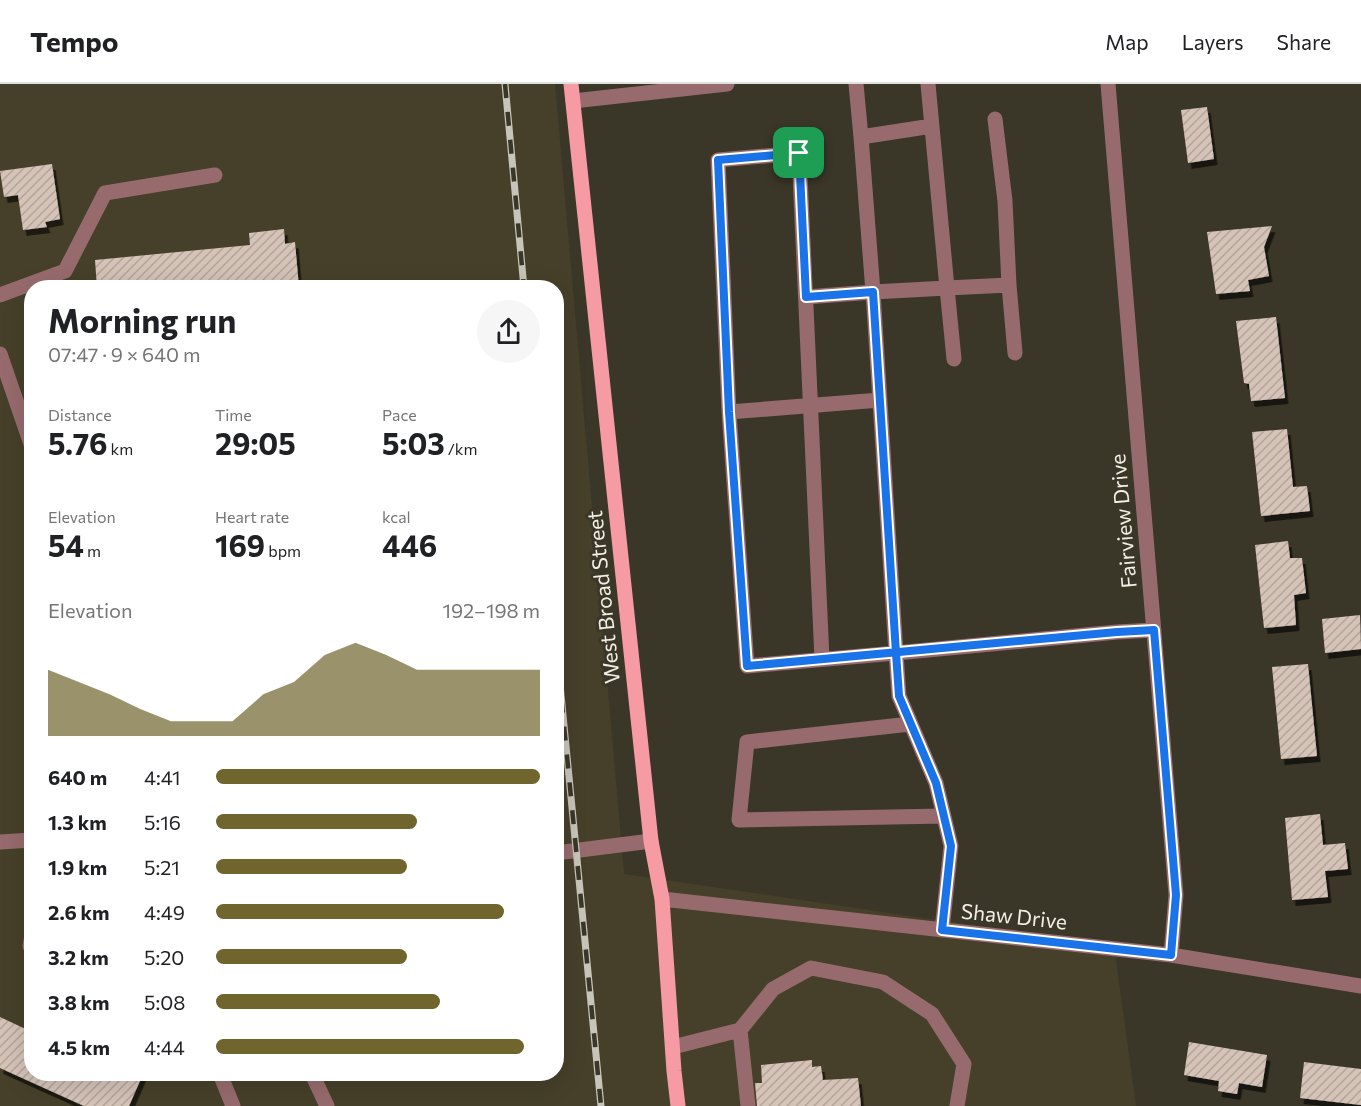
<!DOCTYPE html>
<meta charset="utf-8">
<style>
:root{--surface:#fff;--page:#f6f6f6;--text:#202124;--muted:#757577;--line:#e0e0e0;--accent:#6f652d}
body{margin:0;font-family:Commissioner,sans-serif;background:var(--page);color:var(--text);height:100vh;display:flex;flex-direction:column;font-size:22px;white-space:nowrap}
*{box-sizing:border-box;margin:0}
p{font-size:20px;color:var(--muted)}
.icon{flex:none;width:33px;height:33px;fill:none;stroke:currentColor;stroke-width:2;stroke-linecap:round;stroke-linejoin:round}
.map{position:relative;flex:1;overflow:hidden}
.sheet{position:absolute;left:24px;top:196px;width:540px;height:801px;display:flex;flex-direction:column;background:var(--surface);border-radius:24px;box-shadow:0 6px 24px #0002}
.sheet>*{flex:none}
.pin{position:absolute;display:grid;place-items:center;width:51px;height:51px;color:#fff;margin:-26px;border-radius:12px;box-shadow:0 3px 9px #0006}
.round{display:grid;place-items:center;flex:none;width:63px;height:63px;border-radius:32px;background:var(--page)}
.headline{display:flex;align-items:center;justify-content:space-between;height:102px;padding:0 24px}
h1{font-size:33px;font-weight:700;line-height:45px}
.stats{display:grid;grid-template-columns:repeat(3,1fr);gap:9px;height:102px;padding:6px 24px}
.stats div{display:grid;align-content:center}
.stats b{font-size:30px;font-weight:700}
.stats small{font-size:16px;font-weight:400}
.stats p{font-size:16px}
.chart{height:168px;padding:12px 24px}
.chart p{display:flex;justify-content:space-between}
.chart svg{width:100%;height:108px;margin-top:6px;fill:var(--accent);opacity:.7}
ul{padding:0 24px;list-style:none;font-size:20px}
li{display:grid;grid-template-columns:96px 72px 1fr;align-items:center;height:45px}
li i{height:15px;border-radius:8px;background:var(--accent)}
header{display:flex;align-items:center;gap:36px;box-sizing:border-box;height:84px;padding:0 30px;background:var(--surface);border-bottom:2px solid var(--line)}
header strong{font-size:28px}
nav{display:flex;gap:33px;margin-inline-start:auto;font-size:21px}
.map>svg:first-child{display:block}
</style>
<header>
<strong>Tempo</strong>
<nav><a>Map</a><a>Layers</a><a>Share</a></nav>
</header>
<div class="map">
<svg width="1361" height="1022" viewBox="0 0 1361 1022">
<defs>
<pattern id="building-hatch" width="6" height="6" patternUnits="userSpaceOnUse" patternTransform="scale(1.5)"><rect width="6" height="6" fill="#d5c3b8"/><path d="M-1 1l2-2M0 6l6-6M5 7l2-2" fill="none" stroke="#b2a49b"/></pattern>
<filter id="shadow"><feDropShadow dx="3.5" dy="6" stdDeviation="0" flood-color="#0009"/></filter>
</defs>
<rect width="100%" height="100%" fill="#3b3728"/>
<path fill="#46402a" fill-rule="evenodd" d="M 0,0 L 555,0 L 624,790 L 1114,862 L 1136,1022 L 0,1022 ZM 32,204 L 556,204 L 556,990 L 32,990 Z"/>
<path fill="url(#building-hatch)" filter="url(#shadow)" d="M 1207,23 L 1214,75 L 1188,79 L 1181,26 Z
M 52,80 L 60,135 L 45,138 L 47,143 L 23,146 L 18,111 L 4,113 L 0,87 Z
M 1272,142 L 1264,163 L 1269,192 L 1248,196 L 1250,207 L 1216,210 L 1207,148 Z
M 284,145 L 285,160 L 295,158 L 299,204 L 97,204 L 95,176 L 250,161 L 249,149 Z
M 1276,233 L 1285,314 L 1251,317 L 1249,300 L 1244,299 L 1236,237 Z
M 1287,345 L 1293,403 L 1307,402 L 1310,427 L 1261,432 L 1252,348 Z
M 1288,457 L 1290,474 L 1302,474 L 1306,509 L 1294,511 L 1296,541 L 1264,544 L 1255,461 Z
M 1360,531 L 1361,565 L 1325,569 L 1322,535 Z
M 1308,580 L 1317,672 L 1281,675 L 1272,583 Z
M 1320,730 L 1323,761 L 1345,759 L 1348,785 L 1325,787 L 1328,813 L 1292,816 L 1285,734 Z
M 0,933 L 32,948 L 32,990 L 143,990 L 129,1022 L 84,1022 L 0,984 Z
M 1189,958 L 1267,971 L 1262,1003 L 1239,999 L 1237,1010 L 1218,1007 L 1219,997 L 1184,991 Z
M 812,976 L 812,983 L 821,982 L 823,996 L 858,994 L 861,1022 L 757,1022 L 755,999 L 762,999 L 761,981 Z
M 1304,978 L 1361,985 L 1361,1021 L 1300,1014 Z"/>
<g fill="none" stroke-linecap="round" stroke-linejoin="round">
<path stroke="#976b6e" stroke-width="15" d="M 856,0 L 861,53
M 1108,0 L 1176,811 L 1171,871
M 573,17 L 727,0
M 1009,201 L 1015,269
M 0,211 L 65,187 L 105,109 L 215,91
M 806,213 L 873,208 L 861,53 L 932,42
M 0,270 L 32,363
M 954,275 L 947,204 L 1009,201 L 1005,117 L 995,35
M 729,328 L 880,316
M 822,575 L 799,69 L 718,76 L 729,328 L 747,582 L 896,569 L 873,208 L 947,204 L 928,0
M 910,640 L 747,658 L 739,736 L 943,732
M 0,758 L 32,756
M 556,769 L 651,757
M 662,815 L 1171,871 L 1361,902
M 942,846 L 951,762 L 936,699 L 899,612 L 896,569 L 1117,548 L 1154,546
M 32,851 L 30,862 L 32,864
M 740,946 L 748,1022
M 673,963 L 740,946 L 773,905 L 811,884 L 883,898 L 932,930 L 964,980 L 957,1022
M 220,990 L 233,1022
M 312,990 L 327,1022"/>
<path stroke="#f69ba4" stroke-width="15" d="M 571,0 L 651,757 L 662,815 L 674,987 L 678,1022"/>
<g stroke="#c7c4b9" stroke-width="7">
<path id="rail" d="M 505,0 L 524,204
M 556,559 L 601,1022"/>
</g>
<use href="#rail" stroke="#3b3728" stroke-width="4.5" stroke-dasharray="14" stroke-linecap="butt"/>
</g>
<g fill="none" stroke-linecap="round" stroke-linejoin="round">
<g stroke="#fff" stroke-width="12">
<path id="route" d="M 799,69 L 806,213 L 873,208 L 896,569 L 899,612 L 936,699 L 951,762 L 942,846 L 1171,871 L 1176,811 L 1154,546 L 1117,548 L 747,582 L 729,328 L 718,76 L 799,69"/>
</g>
<use href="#route" stroke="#1a73e8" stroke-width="8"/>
</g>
<g text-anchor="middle" stroke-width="6" stroke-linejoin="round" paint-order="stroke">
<g font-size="21" fill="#f1eee5" stroke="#3b3728">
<text transform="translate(1124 437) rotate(-95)" y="7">Fairview Drive</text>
<text transform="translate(604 513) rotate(-96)" y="7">West Broad Street</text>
<text transform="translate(1014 833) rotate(6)" y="7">Shaw Drive</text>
</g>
</g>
</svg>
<div class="pin" style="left:799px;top:69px;background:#1e9e55"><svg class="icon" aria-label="arrive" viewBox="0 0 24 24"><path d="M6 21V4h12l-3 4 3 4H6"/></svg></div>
<section class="sheet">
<div class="headline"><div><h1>Morning run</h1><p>07:47 · 9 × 640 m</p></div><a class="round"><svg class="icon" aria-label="share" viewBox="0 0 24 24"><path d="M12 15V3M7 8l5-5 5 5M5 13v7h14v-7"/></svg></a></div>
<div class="stats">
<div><p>Distance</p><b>5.76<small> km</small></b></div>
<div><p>Time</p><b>29:05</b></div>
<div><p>Pace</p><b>5:03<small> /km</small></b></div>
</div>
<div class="stats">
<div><p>Elevation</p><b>54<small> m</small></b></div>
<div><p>Heart rate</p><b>169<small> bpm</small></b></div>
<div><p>kcal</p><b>446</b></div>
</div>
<div class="chart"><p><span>Elevation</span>192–198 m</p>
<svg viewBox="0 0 160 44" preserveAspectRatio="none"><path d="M0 44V17L10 22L20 27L30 33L40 38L50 38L60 38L70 27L80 22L90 11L100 6L110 11L120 17L130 17L140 17L150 17L160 17V44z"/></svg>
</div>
<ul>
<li><b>640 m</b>4:41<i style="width:100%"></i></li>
<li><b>1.3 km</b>5:16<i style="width:62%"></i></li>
<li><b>1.9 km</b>5:21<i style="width:59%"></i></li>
<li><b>2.6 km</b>4:49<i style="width:89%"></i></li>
<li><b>3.2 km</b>5:20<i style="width:59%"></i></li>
<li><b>3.8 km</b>5:08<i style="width:69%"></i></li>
<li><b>4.5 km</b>4:44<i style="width:95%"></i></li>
</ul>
</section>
</div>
